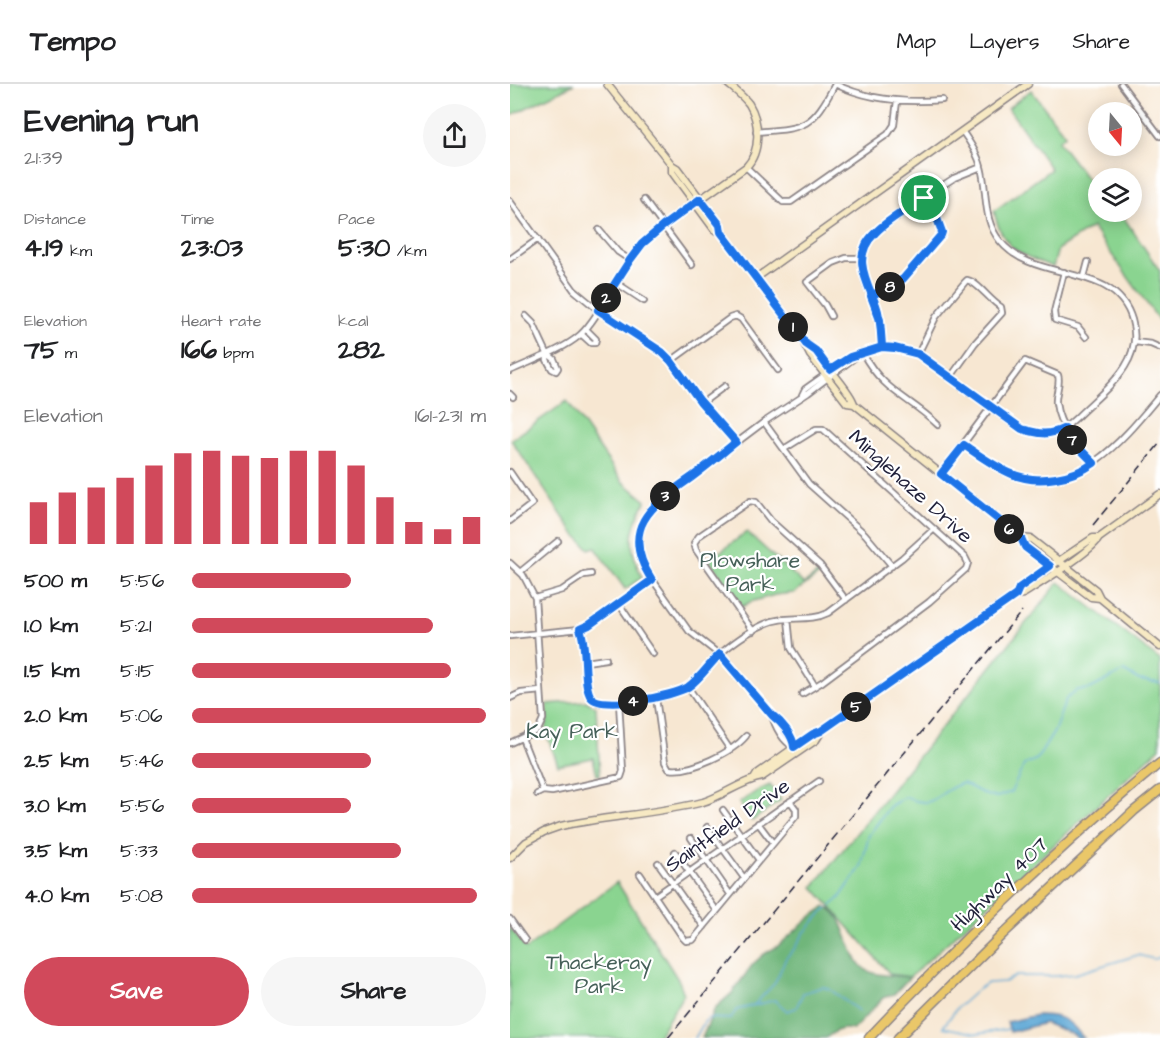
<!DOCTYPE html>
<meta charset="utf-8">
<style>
:root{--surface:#fff;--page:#f6f6f6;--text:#202124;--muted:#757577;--line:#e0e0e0;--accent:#d1495b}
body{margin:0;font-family:"Architects Daughter",sans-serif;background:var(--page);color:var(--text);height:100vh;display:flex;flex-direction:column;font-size:22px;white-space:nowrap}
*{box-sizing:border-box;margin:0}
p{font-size:20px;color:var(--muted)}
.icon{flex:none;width:33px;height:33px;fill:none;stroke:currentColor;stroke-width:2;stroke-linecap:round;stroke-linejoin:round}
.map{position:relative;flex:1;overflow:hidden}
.drawer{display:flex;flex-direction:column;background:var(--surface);width:510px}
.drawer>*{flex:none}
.needle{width:39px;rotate:162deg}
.tools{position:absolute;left:578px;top:18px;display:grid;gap:12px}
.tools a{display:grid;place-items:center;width:54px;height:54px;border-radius:50%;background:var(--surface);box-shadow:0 3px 15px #0003;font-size:30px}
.pin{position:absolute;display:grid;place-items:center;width:51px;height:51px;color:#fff;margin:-26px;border:3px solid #fff;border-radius:50%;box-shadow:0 2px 6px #0007}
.km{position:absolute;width:30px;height:30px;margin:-15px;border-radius:50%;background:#222;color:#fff;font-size:16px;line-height:30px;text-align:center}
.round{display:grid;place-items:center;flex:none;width:63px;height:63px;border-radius:32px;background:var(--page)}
.summary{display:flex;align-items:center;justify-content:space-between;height:102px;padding:0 24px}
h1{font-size:33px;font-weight:700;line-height:45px}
.stats{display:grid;grid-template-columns:repeat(3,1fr);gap:9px;height:102px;padding:6px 24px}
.stats div{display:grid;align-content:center}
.stats b{font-size:26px;font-weight:700}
.stats small{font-size:16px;font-weight:400}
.stats p{font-size:16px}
.chart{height:168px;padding:12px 24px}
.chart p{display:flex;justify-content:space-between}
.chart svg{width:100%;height:108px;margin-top:6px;stroke:var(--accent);stroke-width:6}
.cta{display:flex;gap:12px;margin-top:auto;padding:12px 24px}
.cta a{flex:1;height:69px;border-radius:36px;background:var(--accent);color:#fff;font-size:24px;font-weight:700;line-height:69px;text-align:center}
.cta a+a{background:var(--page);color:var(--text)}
ul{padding:0 24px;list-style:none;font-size:20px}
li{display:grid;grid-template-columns:96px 72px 1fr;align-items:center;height:45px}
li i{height:15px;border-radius:8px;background:var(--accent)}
header{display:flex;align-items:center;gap:36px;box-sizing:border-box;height:84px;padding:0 30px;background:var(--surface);border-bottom:2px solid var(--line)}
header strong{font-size:28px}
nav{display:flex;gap:33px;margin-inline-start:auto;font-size:21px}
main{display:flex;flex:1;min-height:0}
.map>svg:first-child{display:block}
</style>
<header>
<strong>Tempo</strong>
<nav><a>Map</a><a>Layers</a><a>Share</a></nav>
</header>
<main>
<section class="drawer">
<div class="summary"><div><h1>Evening run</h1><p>21:39</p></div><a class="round"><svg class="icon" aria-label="share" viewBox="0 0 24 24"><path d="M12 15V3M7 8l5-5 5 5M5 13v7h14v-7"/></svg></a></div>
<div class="stats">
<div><p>Distance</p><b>4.19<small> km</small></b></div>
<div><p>Time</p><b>23:03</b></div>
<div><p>Pace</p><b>5:30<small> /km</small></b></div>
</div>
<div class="stats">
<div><p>Elevation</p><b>75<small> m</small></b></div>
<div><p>Heart rate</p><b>166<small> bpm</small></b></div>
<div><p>kcal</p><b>282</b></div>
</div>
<div class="chart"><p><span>Elevation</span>161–231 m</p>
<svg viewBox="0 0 160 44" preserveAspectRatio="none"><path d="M5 44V27M15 44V23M25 44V21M35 44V17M45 44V12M55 44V7M65 44V6M75 44V8M85 44V9M95 44V6M105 44V6M115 44V12M125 44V25M135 44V35M145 44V38M155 44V33"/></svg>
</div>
<ul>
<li><b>500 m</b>5:56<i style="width:54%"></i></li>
<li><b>1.0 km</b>5:21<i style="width:82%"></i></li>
<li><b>1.5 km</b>5:15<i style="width:88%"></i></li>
<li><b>2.0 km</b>5:06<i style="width:100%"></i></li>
<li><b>2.5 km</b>5:46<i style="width:61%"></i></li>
<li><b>3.0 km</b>5:56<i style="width:54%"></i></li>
<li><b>3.5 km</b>5:33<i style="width:71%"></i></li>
<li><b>4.0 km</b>5:08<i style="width:97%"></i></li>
</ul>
<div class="cta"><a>Save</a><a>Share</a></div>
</section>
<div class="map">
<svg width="650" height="954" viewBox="0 0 650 954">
<rect width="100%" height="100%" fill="#fff"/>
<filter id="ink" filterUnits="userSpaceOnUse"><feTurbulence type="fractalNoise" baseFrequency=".0167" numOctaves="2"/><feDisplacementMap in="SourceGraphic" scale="12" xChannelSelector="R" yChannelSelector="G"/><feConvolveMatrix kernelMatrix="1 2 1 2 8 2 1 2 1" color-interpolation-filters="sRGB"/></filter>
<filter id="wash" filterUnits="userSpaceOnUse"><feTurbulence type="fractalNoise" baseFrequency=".008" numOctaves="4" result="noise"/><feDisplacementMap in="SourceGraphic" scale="24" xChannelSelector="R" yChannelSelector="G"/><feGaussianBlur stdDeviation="1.35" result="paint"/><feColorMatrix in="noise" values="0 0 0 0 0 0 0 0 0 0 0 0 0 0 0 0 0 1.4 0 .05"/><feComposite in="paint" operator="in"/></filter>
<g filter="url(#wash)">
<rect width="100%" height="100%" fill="#f7e7d2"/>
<path fill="#8ad490" stroke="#567b66" stroke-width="1.5" d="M 0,0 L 64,0 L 0,32 Z
M 521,6 L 555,51 L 548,57 L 583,103 L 588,100 L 588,128 L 610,128 L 650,187 L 650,238 L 582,143 L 548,165 L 543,183 C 509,170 492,165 484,127 L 541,85 L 498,24 Z
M 57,317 L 112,397 L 136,417 C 118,447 118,462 132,494 L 115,505 L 85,463 L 79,465 L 63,448 L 1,356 Z
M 237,448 L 294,500 L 311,487 L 312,489 L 284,509 L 265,511 L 240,518 L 232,523 L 199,476 Z
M 549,498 L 650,576 L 650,664 L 400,893 L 380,890 L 303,803 Z
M 76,617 L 86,623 L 90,691 L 87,691 L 83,674 L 48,681 L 35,646 L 37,639 L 37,620 Z
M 260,701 L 271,716 L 242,737 L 229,719 L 247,707 Z
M 107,798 L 169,897 L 174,910 L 147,954 L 0,954 L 0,843 L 16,865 Z"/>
<path fill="#6fb67a" stroke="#486c5a" stroke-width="1.5" d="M 315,823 C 338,827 336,876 358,887 C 370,893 387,891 400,893 L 384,910 L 373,914 L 343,946 C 331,943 325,947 316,954 L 192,954 L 205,924 L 222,909 L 243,880 L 254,870 L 268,862 L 304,830 Z"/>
<path fill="#5da7d5" stroke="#406488" stroke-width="1.5" d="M 527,931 C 541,931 554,932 564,943 C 568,947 570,951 574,954 L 567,954 L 564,951 L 535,939 L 500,948 L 497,938 Z"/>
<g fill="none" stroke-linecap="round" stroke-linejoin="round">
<path stroke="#5da7d5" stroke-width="1.5" d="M 244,921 L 265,899 L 276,874 L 285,864 L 294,849 L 310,831 L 329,815 L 351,783 L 359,751 L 380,722 L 395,713 C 428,727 424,708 453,699 L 476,711 L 487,713 L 501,708 L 514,681 L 527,675 L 544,648 L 556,615 L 567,606 L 580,605 L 614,587 L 629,596 L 650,599
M 499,945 L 467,950 L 433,943 L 447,924 L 467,906 L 478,899 L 495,898 L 506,892 L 546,892 L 565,890 L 628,871 L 644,875 L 650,873
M 185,954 L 195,937 L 199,934 L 221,935 L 226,926 L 265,916 L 277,927 L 286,924 L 293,909 L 313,903 L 321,906 L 350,928"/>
</g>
</g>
<g filter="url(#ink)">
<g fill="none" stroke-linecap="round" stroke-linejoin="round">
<g stroke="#8c8486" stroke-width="8">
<path id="street" d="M 325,0 C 358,16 396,19 432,16
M 611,0 L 650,52
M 246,48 C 294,44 302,45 325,0
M 236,83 L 273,118 L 281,118 L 378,50 L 384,41 L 387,17
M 134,116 L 182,181
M 0,117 L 64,206 L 93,230 L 152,268 L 161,277 L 190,317 L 226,359
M 89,146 L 108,168 L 120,176
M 0,175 L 28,155
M 554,188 L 544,228 L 545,236 L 568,243 L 576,253
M 574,193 L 578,178
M 105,198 L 134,217
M 361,211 L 393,195 L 431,151 L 432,148 L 424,126 L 414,114
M 16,232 L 23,239 L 37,269
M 321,232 L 315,221 L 297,198 L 323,179 L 336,174 L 351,174
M 71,250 L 81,259 L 85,259 L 86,255 L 76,245
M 625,258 L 641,260 L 650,264
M 372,263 L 370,235 L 355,197 L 351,179 L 351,174 L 357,158 L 368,146 L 427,105 L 444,94 L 471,83
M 352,268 C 374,309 398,312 428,341
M 37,269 L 44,275 L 48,284 L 46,287 L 42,285 L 37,276 Z
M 408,270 L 426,233 L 455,198 L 457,196 C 468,198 480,217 491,223 L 492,229 L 465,259 L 440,294
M 161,277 L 220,234 L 226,232 L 231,235 L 268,286
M 0,287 C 21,277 53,266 70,251 C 86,237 106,196 119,177 C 136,152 161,135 185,119
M 0,310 L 3,313
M 292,311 L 295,305 L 340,273 L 372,263 L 381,263 L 408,270 L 502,339 C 527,354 546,354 567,333 C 594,306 635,279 622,236 C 605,177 524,200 490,157 C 472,135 478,109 471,83 C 468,70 460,58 452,47
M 192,319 L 215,302
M 254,338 L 299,400 L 355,450 L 382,482
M 454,361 C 471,372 490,389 510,393 C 574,407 614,354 650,311
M 274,365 L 306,345 L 313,345 L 455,473 L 458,479 L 456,485 L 419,518 L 312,598 L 292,610
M 0,388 L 22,420 L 0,437
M 431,390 L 515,277 L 548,291 C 551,300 545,309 546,319 C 549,344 567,362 584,379
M 0,479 L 13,491 L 25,514 L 33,635 L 28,646 L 0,659
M 10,488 L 48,457
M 25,514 L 52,506 L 74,491 L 81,490
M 109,520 L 143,570
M 278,535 L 281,564 L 305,602
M 70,545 C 77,561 72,608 84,616 C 91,621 106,619 115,618 C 136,615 159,615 177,603 C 189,595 197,583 206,574 C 219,561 239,547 255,540 C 275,530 298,539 318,529 L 392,474 L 424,445
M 243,547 L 186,466 L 184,459 L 189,452 L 240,417 L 246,418 L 261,437 L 310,481 L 336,516
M 0,552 L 70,545 L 79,541 L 142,496
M 76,578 L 96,575
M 178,603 L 219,664
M 0,614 L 11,609 L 31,607
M 146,614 L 155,678 L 159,685 C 180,689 223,668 236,652
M 262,631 C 265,643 273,658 284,663
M 12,654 L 33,707
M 285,665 C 282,652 273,640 262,631 L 215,575 L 179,547 L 135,485 L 128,463 L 130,446 L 139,427 L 153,414 L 254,338 L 298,309 L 344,274
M 27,710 L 33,707 L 42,708 L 111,693 L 113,687 L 109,618
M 213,726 L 249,776
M 248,739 L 263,759
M 197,743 L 234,794
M 181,754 L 220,810
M 165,768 L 207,827
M 148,779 L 194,843
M 130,790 L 173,854 L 176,857 L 183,856 L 286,732 L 286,725 L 280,717
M 145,812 L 309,697
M 0,835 L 15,856"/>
</g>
<g stroke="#8c8486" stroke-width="9">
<path id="secondary" d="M 97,0 L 162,81 L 167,84 L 210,141 L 211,148
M 162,81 L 162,88 L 204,145 L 211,148 L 291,253 L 300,271 L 337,319 L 344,320 L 511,454 L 515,463 L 540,482 L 581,513 L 590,514
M 188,117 L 236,83 C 251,68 250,38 239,20 C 233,12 225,6 218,0
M 246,194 L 518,0
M 296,260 C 306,267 342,310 344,320
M 511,454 L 521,455 L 586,506 L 590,514 L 650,563
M 506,511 L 509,504 L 583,454 L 589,454
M 244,695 L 247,690 L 303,650 L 311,647 L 492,520 L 506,511 L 513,510 C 529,500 582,468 589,454 L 650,410
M 0,774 L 16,758 L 34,748 L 51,742 C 98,732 146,730 193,718 C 213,712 231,697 252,693 L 306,656 L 311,648"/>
</g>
<g stroke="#8c8486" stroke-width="11">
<path id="highway" d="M 359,954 C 392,918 427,884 461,850 C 522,791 584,733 650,679
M 388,954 L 493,850 L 624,727 L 650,706"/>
</g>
<use href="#street" stroke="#fff" stroke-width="4.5"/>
<use href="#secondary" stroke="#f7e9c3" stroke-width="6"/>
<use href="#highway" stroke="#eac769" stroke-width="8"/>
<path stroke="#22223b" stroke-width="1.5" stroke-dasharray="9 4.5" stroke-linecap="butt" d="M 583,441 L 650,359
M 158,954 L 512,527"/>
</g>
</g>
<g fill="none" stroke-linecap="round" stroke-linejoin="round" filter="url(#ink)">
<g stroke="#fff" stroke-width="12">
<path id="route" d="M 414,114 C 398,125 378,135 365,149 C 341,172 356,196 366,221 C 371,234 371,249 372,263 L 340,273 L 320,286 L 306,267 L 296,260 L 211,148 L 210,141 L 190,115 L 153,142 L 132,160 L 120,176 L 88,226 L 152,268 L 161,277 L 190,317 L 226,358 C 211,370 197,382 182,393 C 142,421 108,444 142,496 L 79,541 L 70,545 C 78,563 72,601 81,613 C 91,627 164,612 178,603 C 191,594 199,580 210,570 L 262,631 C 271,638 283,651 284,663 L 303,650 L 311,647 L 506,511 L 509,504 L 540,482 L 515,463 L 511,454 L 431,390 L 454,361 C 470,372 485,383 502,390 C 527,401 563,394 584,379 L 567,362 L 555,344 C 538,352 529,350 512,345 L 408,270 L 385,264 L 372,263 L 370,236 L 361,212 L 393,195 L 431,151 L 432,148 L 424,126 L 414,114"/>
</g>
<use href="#route" stroke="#1a73e8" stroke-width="8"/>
</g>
<g text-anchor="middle" stroke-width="4.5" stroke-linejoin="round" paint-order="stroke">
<g font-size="21" fill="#22223b" stroke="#fff">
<text transform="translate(401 402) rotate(42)" y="7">Minglehaze Drive</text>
<text transform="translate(217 741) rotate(-35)" y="7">Saintfield Drive</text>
<text transform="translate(489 800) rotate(-44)" y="7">Highway 407</text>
</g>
<g font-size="21" fill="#466059" stroke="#fff">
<text x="240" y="483">Plowshare<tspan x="240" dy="24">Park</tspan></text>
<text x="62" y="654">Kay Park</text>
<text x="89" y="885">Thackeray<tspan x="89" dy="24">Park</tspan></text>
</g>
</g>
</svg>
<div class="tools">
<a><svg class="needle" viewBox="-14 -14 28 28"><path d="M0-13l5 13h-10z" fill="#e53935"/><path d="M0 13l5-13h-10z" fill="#757577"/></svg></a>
<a><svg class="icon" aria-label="layers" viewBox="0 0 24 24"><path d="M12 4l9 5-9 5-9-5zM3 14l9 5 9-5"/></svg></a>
</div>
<div class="pin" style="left:414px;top:114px;background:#1e9e55"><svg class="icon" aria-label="arrive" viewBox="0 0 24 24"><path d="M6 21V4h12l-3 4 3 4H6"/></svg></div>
<b class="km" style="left:283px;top:243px">1</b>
<b class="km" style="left:96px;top:214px">2</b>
<b class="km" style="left:155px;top:412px">3</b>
<b class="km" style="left:123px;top:617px">4</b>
<b class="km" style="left:346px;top:623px">5</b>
<b class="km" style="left:499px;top:445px">6</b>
<b class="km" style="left:562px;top:356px">7</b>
<b class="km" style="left:380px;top:203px">8</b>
</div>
</main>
